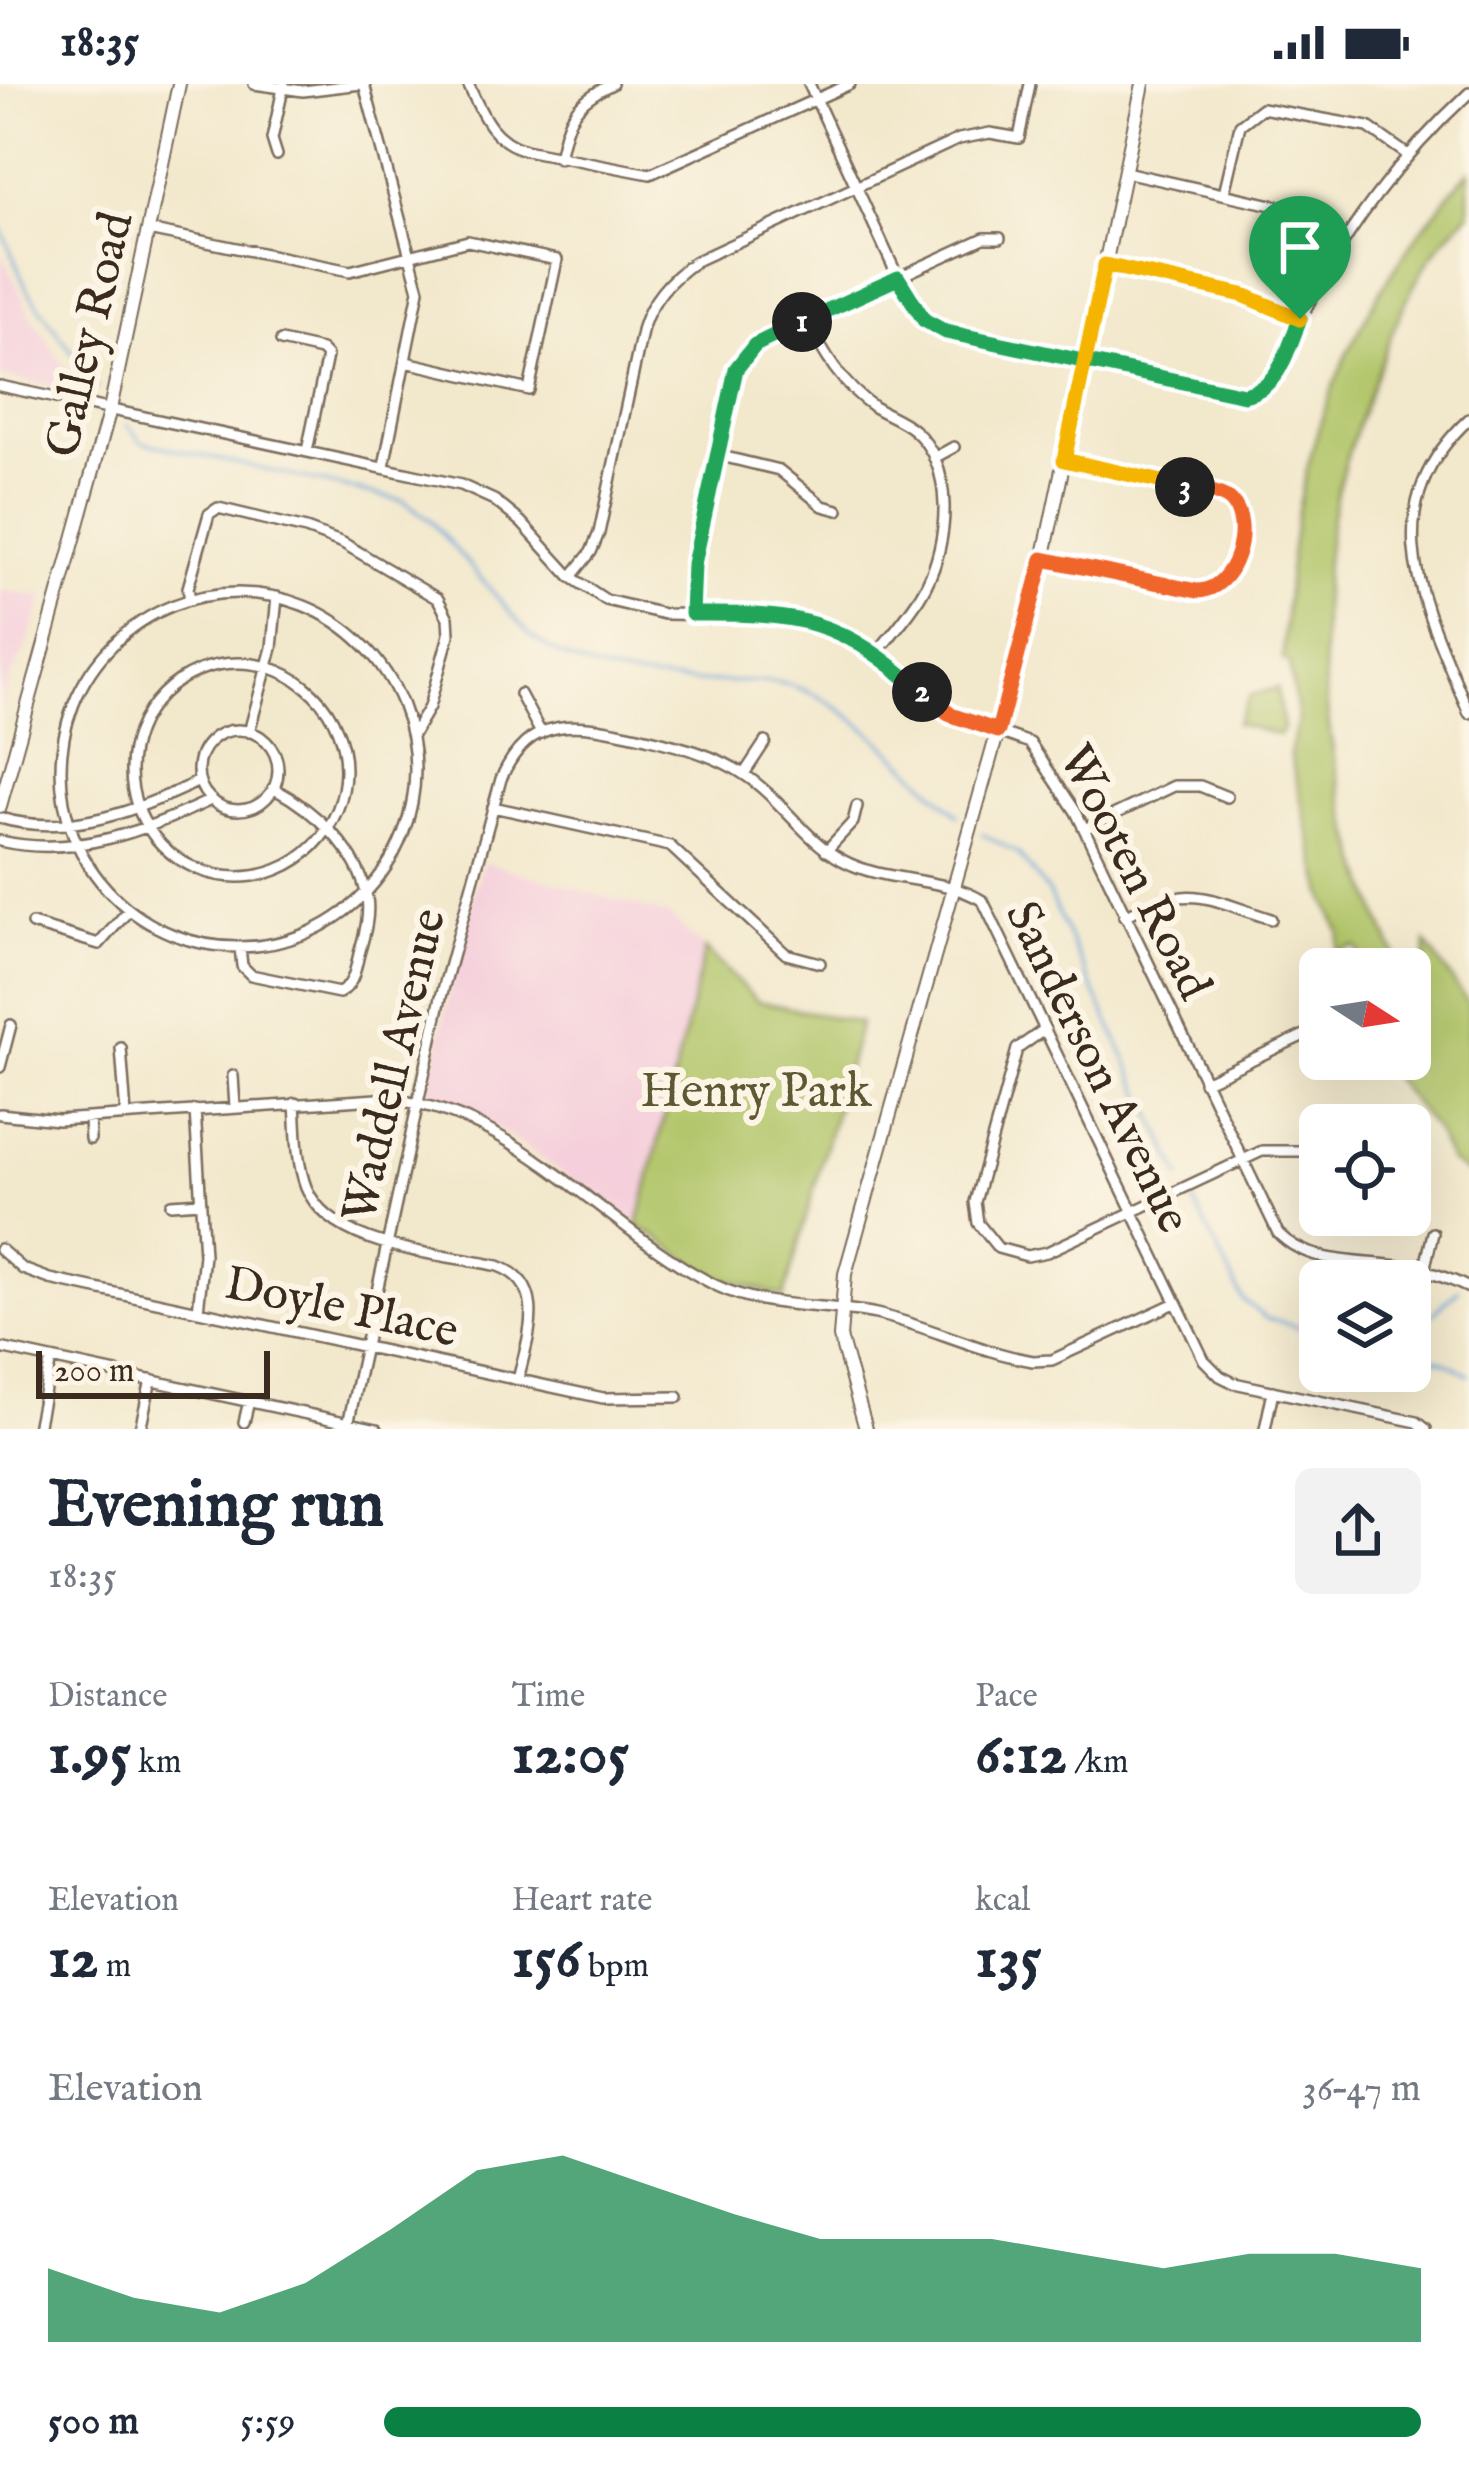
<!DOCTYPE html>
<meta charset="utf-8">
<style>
:root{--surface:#fff;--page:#f2f2f3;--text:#1f2937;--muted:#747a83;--accent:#0b8043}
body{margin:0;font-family:"IM FELL English",serif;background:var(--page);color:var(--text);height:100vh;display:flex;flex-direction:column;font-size:45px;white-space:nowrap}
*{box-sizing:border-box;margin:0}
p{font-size:39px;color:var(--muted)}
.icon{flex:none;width:66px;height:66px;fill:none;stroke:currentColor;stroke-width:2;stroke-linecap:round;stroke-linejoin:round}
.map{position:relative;height:1345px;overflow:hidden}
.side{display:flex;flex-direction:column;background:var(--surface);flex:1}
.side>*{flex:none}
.needle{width:78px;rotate:102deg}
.buttons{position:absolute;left:1299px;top:864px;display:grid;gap:24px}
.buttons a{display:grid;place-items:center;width:132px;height:132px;border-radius:18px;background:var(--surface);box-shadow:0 12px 48px #0002;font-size:60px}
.scale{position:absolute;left:36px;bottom:30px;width:234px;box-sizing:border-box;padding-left:12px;border:6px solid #3b2a1e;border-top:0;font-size:33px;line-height:42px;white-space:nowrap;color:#3b2a1e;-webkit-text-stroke:9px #fcf5e5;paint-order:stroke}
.pin{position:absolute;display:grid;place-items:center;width:102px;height:102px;color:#fff;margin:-123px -51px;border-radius:50% 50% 50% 0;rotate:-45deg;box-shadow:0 0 12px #0007}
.pin .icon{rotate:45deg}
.km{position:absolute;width:60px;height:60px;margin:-30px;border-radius:50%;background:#222;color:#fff;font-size:33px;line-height:60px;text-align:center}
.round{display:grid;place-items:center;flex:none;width:126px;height:126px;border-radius:18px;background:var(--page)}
.summary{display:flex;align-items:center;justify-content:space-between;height:204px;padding:0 48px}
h1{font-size:66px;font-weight:700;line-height:90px}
.stats{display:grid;grid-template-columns:repeat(3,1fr);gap:18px;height:204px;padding:12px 48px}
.stats div{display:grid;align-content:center}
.stats b{font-size:60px;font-weight:700}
.stats small{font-size:33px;font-weight:400}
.stats p{font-size:33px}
.chart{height:336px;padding:24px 48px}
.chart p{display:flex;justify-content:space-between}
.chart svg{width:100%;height:216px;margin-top:12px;fill:var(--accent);opacity:.7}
ul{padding:0 48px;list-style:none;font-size:39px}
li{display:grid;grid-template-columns:192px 144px 1fr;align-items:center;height:90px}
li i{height:30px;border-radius:15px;background:var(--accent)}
.status{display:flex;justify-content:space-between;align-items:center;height:84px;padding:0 60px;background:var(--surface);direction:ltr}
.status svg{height:33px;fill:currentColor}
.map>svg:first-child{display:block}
</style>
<div class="status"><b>18:35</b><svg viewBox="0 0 49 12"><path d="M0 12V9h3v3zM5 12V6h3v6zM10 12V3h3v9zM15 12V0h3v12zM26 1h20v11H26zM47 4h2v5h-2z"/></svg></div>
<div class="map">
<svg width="1469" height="1345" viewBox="0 0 1469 1345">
<rect width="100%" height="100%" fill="#fcf5e5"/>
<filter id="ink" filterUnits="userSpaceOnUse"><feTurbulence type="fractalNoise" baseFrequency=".00833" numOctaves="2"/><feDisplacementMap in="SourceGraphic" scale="24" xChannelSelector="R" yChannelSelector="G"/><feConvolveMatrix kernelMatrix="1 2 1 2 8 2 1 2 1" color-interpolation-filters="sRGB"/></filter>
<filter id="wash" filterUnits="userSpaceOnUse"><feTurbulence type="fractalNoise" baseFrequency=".004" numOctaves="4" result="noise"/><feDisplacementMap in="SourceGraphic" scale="48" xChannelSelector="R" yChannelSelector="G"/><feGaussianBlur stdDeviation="2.7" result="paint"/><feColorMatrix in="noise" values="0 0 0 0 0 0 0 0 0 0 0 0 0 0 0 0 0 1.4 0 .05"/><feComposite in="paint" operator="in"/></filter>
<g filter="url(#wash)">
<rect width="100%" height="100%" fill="#f2e8cc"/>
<path fill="#f5cfdb" d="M 0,166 L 32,233 L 74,298 L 73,307 L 0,292 Z
M 0,506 L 44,513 L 25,566 L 9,594 L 0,627 Z
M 483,778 L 669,831 L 705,865 L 638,1141 L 482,1034 L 427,1010 L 456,879 Z"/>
<path fill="#b1c569" stroke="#767844" stroke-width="3" d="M 1469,87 L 1469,130 C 1421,172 1396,235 1375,294 C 1356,344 1336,398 1329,451 C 1309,604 1338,745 1401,885 L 1369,885 L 1355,862 L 1337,867 L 1340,849 L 1325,814 L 1290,670 L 1298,636 L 1289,579 L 1283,576 C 1288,380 1339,235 1469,87 Z
M 1277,604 L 1283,645 L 1279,651 L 1236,640 L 1250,612 Z
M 1426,859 L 1469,920 L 1469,1090 L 1450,1077 L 1436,1047 L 1390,989 L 1393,975 L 1410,975 L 1410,905 L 1423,924 Z
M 705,865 L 757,917 L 860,939 L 784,1213 L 712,1191 L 638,1141 Z"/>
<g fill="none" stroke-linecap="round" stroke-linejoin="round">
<path stroke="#68a3d8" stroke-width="3" d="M 0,142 L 27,205 L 97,304
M 127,341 L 142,358 L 404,417 L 430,436 L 529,550 C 583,595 652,597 720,598 C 743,598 770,595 793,602 C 853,620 912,689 958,731
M 982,750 L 1018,769 L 1048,808 L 1181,1093
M 1190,1111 L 1243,1216 L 1265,1234 L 1320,1249
M 1410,1251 L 1459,1205
M 1410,1268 L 1444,1277 L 1469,1291"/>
</g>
</g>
<g filter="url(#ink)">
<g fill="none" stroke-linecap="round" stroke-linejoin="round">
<g stroke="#7b6c5b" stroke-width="14">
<path id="minor" d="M 254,0 L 303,7 L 361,0
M 364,0 L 419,206 L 384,382
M 468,0 C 482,30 491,56 525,66 L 650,90 L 850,0
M 809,0 L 907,213 L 924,235 L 956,251 L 1244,311 C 1282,303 1286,264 1302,233 C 1342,149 1401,72 1469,9
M 277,71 L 272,55 L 284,0
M 559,74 C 568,32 573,19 612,0
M 1125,88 L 1285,124 L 1344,157
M 1224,109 L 1240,41 L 1262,24 L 1368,43 L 1408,71
M 148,146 L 350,187 L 468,157 L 557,176 L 529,306 L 406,278
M 1105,181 L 1243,211 L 1301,235
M 807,236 C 823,270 842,301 874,323 C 887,331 902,336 914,346 C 955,382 949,457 926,502 C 914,526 893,548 877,569
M 281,257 L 321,266 L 327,272 L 307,367
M 0,302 L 461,401 L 494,416 L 521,438 L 571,493 L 606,516 L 664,530 L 786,532 L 820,540 L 856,555 L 951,631 L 1030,659 L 1076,728 L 1278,1149 C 1309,1182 1363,1176 1405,1183 C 1427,1187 1449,1194 1469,1204
M 1469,335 C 1369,428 1426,524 1469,629
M 717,371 L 779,386 L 823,422 L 838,426
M 934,374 L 954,363
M 1044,475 L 1197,507 L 1213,505 C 1240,486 1253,434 1224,412 L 1064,376
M 571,493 L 591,468 L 599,449 L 643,243 C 652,214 671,194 696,177 L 959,55 L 990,49 L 1019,54 L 1030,0
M61 686a177 177 0 1 1 354 0a177 177 0 1 1-354 0Z
M 190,516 L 188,504 L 209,430 L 218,424 L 306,445 L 343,459 L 438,515 L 448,534 L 449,551 L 429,623 L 412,652
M 692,530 L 694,480 L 733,298 L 741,275 L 764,255 L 984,154 L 1000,154
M131 686a107 107 0 1 1 214 0a107 107 0 1 1-214 0Z
M 520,610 L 541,649
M198 686a40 40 0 1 1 80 0a40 40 0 1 1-80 0Z
M 249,648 L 272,564 L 277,513
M 744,690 L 765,658
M 493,723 L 670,762 L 786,870 L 820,879
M 0,734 C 68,754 139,726 199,697
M 1084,745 L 1174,702 L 1200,702 L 1227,713
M 0,757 C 74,774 145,747 211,716
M 826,767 L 853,738 L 857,722
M 1124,832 C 1194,799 1202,813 1271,835
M 32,840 L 99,860 L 129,826
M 240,863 L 242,882 L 251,891 L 339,909 C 354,901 355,886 359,870 C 364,852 370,833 367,814 C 359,766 314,726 273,704
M 1045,945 L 1017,965 L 975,1118 L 978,1139 L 998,1164 L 1027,1172 L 1047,1168 L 1262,1067 L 1320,1067
M 121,964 L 126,1031
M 0,983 L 11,941
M 233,992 L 235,1023
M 1204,998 L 1317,945
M 295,1019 C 297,1047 296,1077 306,1103 C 331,1165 440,1169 498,1182 C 550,1201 527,1255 518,1296
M 195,1026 L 204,1171 L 198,1227
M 0,1030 L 58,1036 L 377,1015 C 510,1017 603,1145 715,1201 C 766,1226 823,1219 876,1230 C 929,1242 979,1268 1033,1277 L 1052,1276 L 1175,1219
M 89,1034 L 90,1055
M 171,1120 L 201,1118
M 0,1165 L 23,1185 L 50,1195 L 603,1314 L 678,1313
M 1424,1187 L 1433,1149
M 0,1264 L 377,1345
M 244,1338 L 249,1317
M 37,1345 L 51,1275
M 140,1345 L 151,1296
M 347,1345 L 441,913 L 501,695 C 530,626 582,640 642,653 C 678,662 714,670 745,691 C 781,715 804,755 842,776 C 886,800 941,791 983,817 L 1204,1276 L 1220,1292 L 1234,1299 L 1417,1338 L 1426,1345
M 1265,1345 L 1273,1307"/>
</g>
<g stroke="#7b6c5b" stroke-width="16">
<path id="major" d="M 0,722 L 110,325 L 179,0
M 866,1345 L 840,1253 L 845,1190 L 1034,519 L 1143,0"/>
</g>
<use href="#minor" stroke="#fff" stroke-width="9"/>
<use href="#major" stroke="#fff" stroke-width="12"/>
</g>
</g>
<g fill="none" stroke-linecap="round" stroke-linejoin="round" filter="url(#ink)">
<g stroke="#fff" stroke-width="24">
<path id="split-1" d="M 802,238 L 898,194 L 924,236 L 946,248 L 1244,311 C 1281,303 1287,266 1300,235"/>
</g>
<g stroke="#fff" stroke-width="24">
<path id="split-2" d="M 802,238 L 755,261 L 736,285 L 694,480 L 692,530 C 800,529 840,534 922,608"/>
</g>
<g stroke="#fff" stroke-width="24">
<path id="split-3" d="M 922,608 L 951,631 L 998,647 L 1043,475 L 1197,507 C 1236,507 1254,439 1231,417 C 1219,407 1200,406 1185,403"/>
</g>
<g stroke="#fff" stroke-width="24">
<path id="split-4" d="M 1185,403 L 1064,376 L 1105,181 L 1243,211 L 1300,235"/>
</g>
<use href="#split-1" stroke="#22a559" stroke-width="15"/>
<use href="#split-2" stroke="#22a559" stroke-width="15"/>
<use href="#split-3" stroke="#f0652b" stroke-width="15"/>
<use href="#split-4" stroke="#f5b400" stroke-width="15"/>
</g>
<g text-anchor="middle" stroke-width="12" stroke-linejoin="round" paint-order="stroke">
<g font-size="48" fill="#3b2a1e" stroke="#fcf5e5">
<text transform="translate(87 250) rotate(-77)" y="17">Galley Road</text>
<text transform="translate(1137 787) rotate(63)" y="17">Wooten Road</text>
<text transform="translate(392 981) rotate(-77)" y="17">Waddell Avenue</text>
<text transform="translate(1100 982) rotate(64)" y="17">Sanderson Avenue</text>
<text transform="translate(342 1221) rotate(12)" y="17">Doyle Place</text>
</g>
<g font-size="48" fill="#5e5834" stroke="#fcf5e5">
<text x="756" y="1022">Henry Park</text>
</g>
</g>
</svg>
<div class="buttons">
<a><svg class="needle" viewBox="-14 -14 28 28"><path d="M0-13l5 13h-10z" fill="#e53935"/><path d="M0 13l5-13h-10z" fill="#747a83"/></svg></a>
<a><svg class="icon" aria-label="locate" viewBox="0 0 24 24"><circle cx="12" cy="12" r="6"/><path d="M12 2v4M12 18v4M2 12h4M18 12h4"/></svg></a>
<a><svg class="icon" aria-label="layers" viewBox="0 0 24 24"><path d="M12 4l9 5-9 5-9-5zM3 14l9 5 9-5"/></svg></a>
</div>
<div class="scale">200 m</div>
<div class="pin" style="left:1300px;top:235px;background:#1e9e55"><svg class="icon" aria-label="arrive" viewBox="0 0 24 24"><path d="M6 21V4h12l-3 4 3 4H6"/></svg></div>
<b class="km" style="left:802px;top:238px">1</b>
<b class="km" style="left:922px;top:608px">2</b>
<b class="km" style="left:1185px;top:403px">3</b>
</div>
<section class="side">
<div class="summary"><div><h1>Evening run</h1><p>18:35</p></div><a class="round"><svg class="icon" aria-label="share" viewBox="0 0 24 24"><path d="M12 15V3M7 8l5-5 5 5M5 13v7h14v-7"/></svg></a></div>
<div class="stats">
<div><p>Distance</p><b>1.95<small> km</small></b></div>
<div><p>Time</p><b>12:05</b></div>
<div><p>Pace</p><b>6:12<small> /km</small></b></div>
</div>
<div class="stats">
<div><p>Elevation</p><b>12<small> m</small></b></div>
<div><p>Heart rate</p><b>156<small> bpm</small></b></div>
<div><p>kcal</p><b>135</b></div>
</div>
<div class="chart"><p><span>Elevation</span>36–47 m</p>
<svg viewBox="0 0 160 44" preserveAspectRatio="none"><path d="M0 44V29L10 35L20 38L30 32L40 21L50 9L60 6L70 12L80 18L90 23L100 23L110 23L120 26L130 29L140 26L150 26L160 29V44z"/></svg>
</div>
<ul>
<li><b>500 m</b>5:59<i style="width:100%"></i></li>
</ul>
</section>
